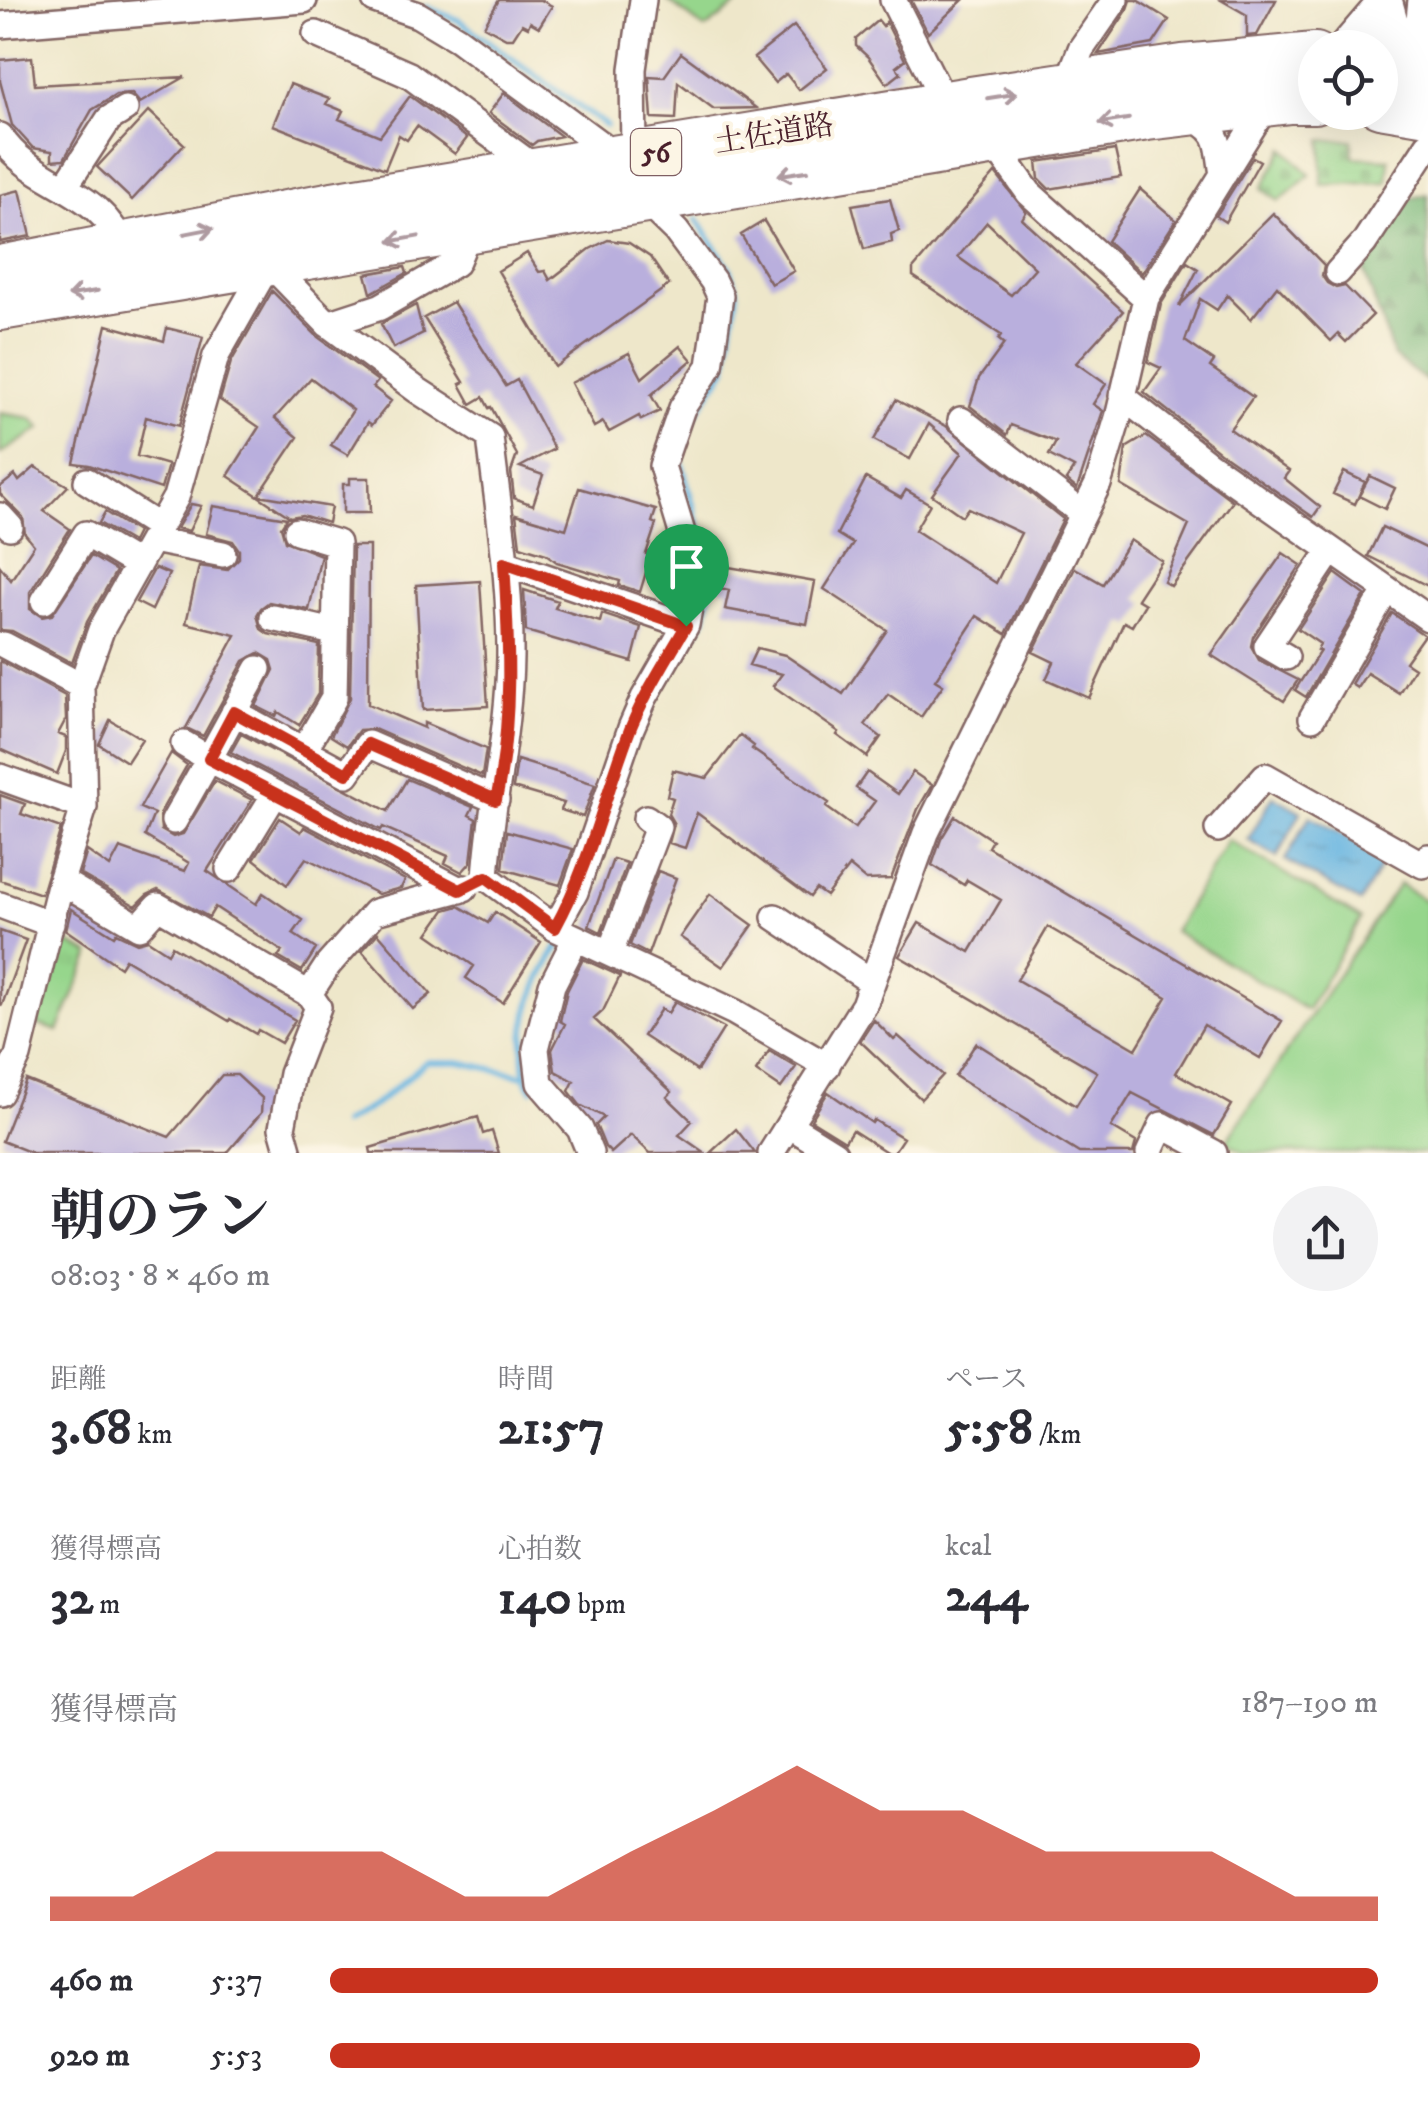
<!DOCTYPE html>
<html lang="ja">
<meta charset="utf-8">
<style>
:root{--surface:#fff;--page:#f2f2f3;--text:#2b2b33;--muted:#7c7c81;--accent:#c8321e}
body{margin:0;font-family:"IM FELL DW Pica","Noto Serif JP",serif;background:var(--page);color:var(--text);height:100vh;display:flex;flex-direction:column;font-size:38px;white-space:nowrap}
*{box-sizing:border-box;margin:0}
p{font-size:32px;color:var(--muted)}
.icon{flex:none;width:55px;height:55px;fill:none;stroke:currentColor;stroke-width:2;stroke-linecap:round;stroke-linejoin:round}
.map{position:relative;height:1153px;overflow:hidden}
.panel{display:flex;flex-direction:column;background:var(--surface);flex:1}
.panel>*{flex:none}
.buttons{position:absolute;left:1298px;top:30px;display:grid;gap:20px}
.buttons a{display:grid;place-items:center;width:100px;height:100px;border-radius:50%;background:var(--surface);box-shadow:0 10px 40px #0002;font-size:50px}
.pin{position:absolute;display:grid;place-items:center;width:85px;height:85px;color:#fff;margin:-102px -42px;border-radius:50% 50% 50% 0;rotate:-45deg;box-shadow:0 0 10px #0007}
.pin .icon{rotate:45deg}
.round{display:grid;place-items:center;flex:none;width:105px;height:105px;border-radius:52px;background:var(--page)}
.headline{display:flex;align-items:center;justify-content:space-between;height:170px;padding:0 50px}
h1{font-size:55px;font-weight:700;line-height:75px}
.metrics{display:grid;grid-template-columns:repeat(3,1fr);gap:15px;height:170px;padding:10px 50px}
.metrics div{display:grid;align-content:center}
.metrics b{font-size:50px;font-weight:700}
.metrics small{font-size:28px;font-weight:400}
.metrics p{font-size:28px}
.chart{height:280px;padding:20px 50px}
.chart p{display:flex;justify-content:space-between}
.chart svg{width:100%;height:180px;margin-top:10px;fill:var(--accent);opacity:.7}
ul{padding:0 50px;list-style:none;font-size:32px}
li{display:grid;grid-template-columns:160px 120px 1fr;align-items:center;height:75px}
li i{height:25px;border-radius:12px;background:var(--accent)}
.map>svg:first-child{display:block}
</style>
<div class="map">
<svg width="1428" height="1153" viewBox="0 0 1428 1153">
<defs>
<pattern id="grass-tufts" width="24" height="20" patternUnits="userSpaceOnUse" patternTransform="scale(2.5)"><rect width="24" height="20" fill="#96d68c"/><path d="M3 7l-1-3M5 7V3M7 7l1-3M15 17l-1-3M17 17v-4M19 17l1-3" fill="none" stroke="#83b779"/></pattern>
<pattern id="forest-firs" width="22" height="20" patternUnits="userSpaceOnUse" patternTransform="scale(2.5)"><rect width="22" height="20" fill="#78b778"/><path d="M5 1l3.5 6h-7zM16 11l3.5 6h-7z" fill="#649463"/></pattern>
<pattern id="cemetery-stones" width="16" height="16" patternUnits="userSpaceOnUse" patternTransform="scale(2.5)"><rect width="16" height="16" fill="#96d68c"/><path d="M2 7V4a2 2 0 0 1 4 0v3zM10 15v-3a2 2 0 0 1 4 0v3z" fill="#83b779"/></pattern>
<pattern id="water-ripples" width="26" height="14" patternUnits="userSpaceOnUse" patternTransform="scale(2.5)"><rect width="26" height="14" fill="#67b5e1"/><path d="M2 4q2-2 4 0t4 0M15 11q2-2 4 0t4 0" fill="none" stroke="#5793b7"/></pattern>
</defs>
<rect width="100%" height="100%" fill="#fcf5e5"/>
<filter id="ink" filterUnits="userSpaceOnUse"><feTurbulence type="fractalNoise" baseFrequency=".01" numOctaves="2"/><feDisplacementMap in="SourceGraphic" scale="20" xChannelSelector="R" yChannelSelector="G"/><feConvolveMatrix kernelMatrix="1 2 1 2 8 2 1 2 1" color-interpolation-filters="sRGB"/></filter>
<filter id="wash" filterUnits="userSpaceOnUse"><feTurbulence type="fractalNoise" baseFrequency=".0048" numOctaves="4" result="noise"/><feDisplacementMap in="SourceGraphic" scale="40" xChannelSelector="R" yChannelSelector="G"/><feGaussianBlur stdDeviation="2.25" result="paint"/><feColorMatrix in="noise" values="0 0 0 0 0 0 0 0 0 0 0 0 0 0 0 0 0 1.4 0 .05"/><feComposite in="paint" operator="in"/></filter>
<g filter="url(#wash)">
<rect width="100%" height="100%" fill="#eee7ca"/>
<path fill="url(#grass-tufts)" stroke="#707a5c" stroke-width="2.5" d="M 667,0 L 744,0 L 705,29 Z
M 0,413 L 31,418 L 41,428 L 0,454 Z
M 55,937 L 91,954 L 58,1031 L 33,1023 Z"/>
<path fill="url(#forest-firs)" stroke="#616b52" stroke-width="2.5" d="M 1428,194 L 1428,382 L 1394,357 L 1364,271 L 1385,233 L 1411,198 Z"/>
<path fill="url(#cemetery-stones)" stroke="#707a5c" stroke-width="2.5" d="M 1322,140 L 1352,140 L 1353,157 L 1389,159 L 1387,182 L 1322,185 Z
M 1284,148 L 1310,175 L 1279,201 L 1262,189 Z"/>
<path fill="#96d68c" stroke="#707a5c" stroke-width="2.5" d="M 1228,840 L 1361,919 L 1307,1010 L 1174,931 Z
M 1399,884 L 1428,902 L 1428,1153 L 1245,1153 L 1226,1142 Z"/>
<path fill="url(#water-ripples)" stroke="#586a86" stroke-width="2.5" d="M 1273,796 L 1301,812 L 1277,857 L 1248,840 Z
M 1310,816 L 1385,859 L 1360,902 L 1285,860 Z"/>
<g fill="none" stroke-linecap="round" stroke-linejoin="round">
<path stroke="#67b5e1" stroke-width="6" d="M 91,5 L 149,0
M 426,7 L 458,20 L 606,126
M 693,636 L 705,619 L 711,587 L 709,564 L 679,453 L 693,418 L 726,368 L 737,292 L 731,271 L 697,219
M 569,929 L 581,904
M 532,1090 C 525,1080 525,1073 524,1061 C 521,1016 536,981 560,944
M 342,1124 L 376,1104 L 426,1062 L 459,1062 L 525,1076"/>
</g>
<g id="blocks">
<path fill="#b9afdd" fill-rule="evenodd" d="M 499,0 L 541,0 L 552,6 L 539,27 L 530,22 L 528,27 L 522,24 L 513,38 L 506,38 L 484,26 Z
M 911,0 L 963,0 L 928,33 Z
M 1131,0 L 1137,0 L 1169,20 L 1153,44 L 1098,54 L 1128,9 Z
M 1221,0 L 1276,0 L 1257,35 L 1247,36 L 1247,15 Z
M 878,20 L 883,26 L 886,22 L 905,60 L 896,67 L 901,73 L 887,84 L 868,57 L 856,46 L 856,39 Z
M 794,26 L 827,68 L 799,90 L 786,74 L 775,83 L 754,58 Z
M 681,53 L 732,90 L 756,108 L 714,109 L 678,82 L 676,119 L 652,118 L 649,76 L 664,77 Z
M 32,57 L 35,85 L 185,77 L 140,103 L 132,94 L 116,95 L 92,110 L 64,159 L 52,160 L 52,151 L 33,148 L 12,125 L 0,81 L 0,60 Z
M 290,84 L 329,99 L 326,104 L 343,111 L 339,119 L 380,136 L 410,96 L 467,138 L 455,154 L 417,126 L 407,140 L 399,135 L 385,169 L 273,125 Z
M 504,93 L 561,136 L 537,141 L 532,145 L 489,113 Z
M 149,111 L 184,144 L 132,200 L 97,167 Z
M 1115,150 L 1121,177 L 1049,189 L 1039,179 L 1037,162 Z
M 1253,157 L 1260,161 L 1225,222 L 1216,216 Z
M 995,173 L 1026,212 L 1022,219 L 1123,311 L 1076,363 L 1106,384 L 1093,404 L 1103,411 L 1077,489 L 1066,480 L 1074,468 L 1049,455 L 1056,442 L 1011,425 L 1007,435 L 970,406 L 979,378 L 1004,344 L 998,339 L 1001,335 L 913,276 L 913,269 ZM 987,222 L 1035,268 L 1011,295 L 958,257 Z
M 1140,189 L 1176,220 L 1142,273 L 1107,241 Z
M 20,190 L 31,236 L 0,242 L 0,195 Z
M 890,199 L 899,231 L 891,234 L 892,242 L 864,249 L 852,205 Z
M 1273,213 L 1324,265 L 1322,276 L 1327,283 L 1336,288 L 1345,286 L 1373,315 L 1346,342 L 1338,334 L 1331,341 L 1277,286 L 1251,319 L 1227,295 L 1217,310 L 1200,299 L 1185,341 L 1214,361 L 1210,367 L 1253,397 L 1230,429 L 1289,471 L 1284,478 L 1320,507 L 1313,517 L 1220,452 L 1144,392 L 1161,368 L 1148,362 L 1161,304 L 1187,262 L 1198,269 L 1179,306 Z
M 764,221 L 794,271 L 771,284 L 741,235 Z
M 608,240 L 629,243 L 650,257 L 669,285 L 555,367 L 498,271 L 527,253 L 539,272 L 545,271 L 550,280 L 590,249 Z
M 405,267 L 407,273 L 371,293 L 366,274 Z
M 272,291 L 318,337 L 378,381 L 373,387 L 391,401 L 372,425 L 368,422 L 348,455 L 331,445 L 353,410 L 311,378 L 275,418 L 298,437 L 259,495 L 331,507 L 328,523 L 302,515 L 290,517 L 228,476 L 259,427 L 220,400 L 231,362 Z
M 453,302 L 506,386 L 517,380 L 554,449 L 520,467 L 543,475 L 533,505 L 514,498 L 511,472 L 517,455 L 491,407 L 489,408 L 483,397 L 471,404 L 460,384 L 464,382 L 424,318 Z
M 416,305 L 423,333 L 393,348 L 381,324 Z
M 107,325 L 164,341 L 167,328 L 203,337 L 179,426 L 146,417 L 137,456 L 168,465 L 161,489 L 89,465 L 74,463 Z
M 680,346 L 692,360 L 651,395 L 660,411 L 641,420 L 639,416 L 609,432 L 603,422 L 594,427 L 571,383 L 629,353 L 642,378 Z
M 896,400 L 946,426 L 1063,519 L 1006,634 L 977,616 L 935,680 L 943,685 L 921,717 L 888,694 L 865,725 L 881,737 L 867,757 L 837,735 L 839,732 L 773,686 L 782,674 L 749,665 L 757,648 L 785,655 L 843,694 L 887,630 L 824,589 L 853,544 L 837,534 L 866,478 L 901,498 L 906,490 L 930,504 L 915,530 L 996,583 L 1021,533 L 968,508 L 962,516 L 932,495 L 962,453 L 929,424 L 910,459 L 874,440 Z
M 1146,436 L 1233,501 L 1171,586 L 1164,582 L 1189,525 L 1121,485 L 1126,448 Z
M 35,467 L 68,486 L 44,511 L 70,529 L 30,592 L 30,609 L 42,617 L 52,615 L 91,556 L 116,571 L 87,622 L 72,663 L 12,631 L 0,630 L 0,566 L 11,580 L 34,545 L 25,534 L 23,517 L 0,494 L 0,487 L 15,475 L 19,481 Z
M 1344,472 L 1365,482 L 1355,504 L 1333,494 Z
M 1370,476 L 1395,488 L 1385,509 L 1359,496 Z
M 350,478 L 369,478 L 370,513 L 343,513 L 343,484 L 350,484 Z
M 579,488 L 656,510 L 652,522 L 656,524 L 646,554 L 651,556 L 640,592 L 619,585 L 620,581 L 557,562 L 546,554 L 520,546 L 516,514 L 566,529 Z
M 191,504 L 201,506 L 189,531 L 177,528 Z
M 213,506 L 287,518 L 281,527 L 285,541 L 321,555 L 309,610 L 269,602 L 261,608 L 257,615 L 261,629 L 268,634 L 319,645 L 318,694 L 299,725 L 278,712 L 276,716 L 256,706 L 274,670 L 271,660 L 259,653 L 244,661 L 203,736 L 186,728 L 236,635 L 186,623 L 199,566 L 227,570 L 239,558 L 239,550 L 233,541 L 206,534 Z
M 105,512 L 137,532 L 132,542 L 99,523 Z
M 1382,527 L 1428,549 L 1428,586 L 1368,556 Z
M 1130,540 L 1162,561 L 1137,599 L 1145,604 L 1132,626 L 1124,622 L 1089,698 L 1046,679 L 1054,662 L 1033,652 L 1075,568 L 1103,584 Z
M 353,546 L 369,546 L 368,704 L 424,728 L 424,723 L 486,749 L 482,776 L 374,729 L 359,730 L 347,746 L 331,736 L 350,698 Z
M 1283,553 L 1301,565 L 1253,637 L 1251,646 L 1259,660 L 1298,680 L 1284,701 L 1211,655 Z
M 723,566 L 815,582 L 807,624 L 725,609 L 729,590 L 719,588 Z
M 155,568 L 169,574 L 152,610 L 136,602 Z
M 1335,573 L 1365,595 L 1306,697 L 1295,690 L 1320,651 L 1317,650 L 1320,644 L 1298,629 Z
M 480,581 L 488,706 L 423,710 L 416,585 Z
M 524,590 L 558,601 L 555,608 L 600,622 L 602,614 L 641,627 L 632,662 L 526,631 Z
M 1392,613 L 1424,635 L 1405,662 L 1414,668 L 1399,693 L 1367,673 L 1357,688 L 1351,684 Z
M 0,661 L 65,696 L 66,719 L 58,734 L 66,737 L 66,751 L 57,774 L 0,749 Z
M 110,720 L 142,739 L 127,762 L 99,744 Z
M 241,734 L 388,811 L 407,779 L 473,807 L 469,815 L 476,819 L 471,862 L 462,872 L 445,863 L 448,856 L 383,827 L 381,830 L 231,752 Z
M 740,735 L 754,746 L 752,749 L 829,803 L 826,807 L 855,828 L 875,801 L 856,788 L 867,772 L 898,794 L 913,772 L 932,785 L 918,809 L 891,879 L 866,880 L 849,866 L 826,896 L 816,889 L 810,897 L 697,813 L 685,848 L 669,843 L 674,824 L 668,814 L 673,798 L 667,796 L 673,770 L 707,778 Z
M 171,753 L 187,765 L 160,813 L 161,830 L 173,837 L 183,834 L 215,781 L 252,800 L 207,871 L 256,904 L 263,893 L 303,920 L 293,934 L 316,949 L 302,971 L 278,957 L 282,951 L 215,907 L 209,917 L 158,890 L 147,895 L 136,906 L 80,874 L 87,851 L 110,867 L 120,848 L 185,871 L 189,863 L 145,836 L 154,814 L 140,808 Z
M 517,760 L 595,784 L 583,817 L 561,810 L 564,803 L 513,788 Z
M 0,795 L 25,804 L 21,814 L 61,828 L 41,894 L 0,880 Z
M 955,816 L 992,840 L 988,847 L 1282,1021 L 1260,1058 L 1204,1025 L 1176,1073 L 1232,1105 L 1214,1135 L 1132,1093 L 1111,1127 L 1136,1142 L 1133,1153 L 1079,1153 L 955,1076 L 976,1043 L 1076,1106 L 1097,1072 L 899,956 L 919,923 L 970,952 L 1001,900 L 967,880 L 964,885 L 932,865 L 941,839 ZM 1048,927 L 1167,997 L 1136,1049 L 1017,980 Z
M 280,818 L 301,832 L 304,827 L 405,880 L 401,888 L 378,894 L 306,858 L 287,885 L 254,859 Z
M 507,831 L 573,849 L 560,885 L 503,869 Z
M 613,859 L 627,863 L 601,932 L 589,926 Z
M 658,871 L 676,878 L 648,954 L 630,945 Z
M 710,894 L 753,925 L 723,967 L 680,937 Z
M 459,906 L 488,923 L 495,912 L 541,942 L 503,1003 L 466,978 L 474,966 L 428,934 L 445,910 Z
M 71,909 L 114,936 L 116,933 L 137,943 L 148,940 L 168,953 L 172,946 L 295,1020 L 281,1043 L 258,1030 L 256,1034 L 230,1019 L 229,1021 L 125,959 L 120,967 L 66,930 Z
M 0,931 L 26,940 L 2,1005 L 0,1004 Z
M 378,933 L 431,994 L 413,1009 L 362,951 Z
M 583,959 L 620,976 L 603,1011 L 594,1019 L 672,1092 L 667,1097 L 692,1121 L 679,1135 L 705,1153 L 650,1153 L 631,1135 L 611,1153 L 605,1147 L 596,1125 L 604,1117 L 580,1105 L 569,1091 L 574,1081 L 555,1071 L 552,1050 L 565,1024 L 560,1021 L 567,991 Z
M 675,1002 L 724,1028 L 697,1071 L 643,1036 L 661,1009 L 668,1013 Z
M 874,1020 L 894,1040 L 898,1036 L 943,1075 L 921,1099 L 860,1041 Z
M 769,1051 L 796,1067 L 781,1088 L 756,1071 Z
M 222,1075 L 237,1075 L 262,1098 L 261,1113 L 227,1153 L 32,1153 L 2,1141 L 26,1080 L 169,1137 Z
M 828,1092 L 872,1123 L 874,1120 L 903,1138 L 893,1153 L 888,1153 L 852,1130 L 845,1141 L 811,1120 Z
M 478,1117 L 483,1134 L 492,1131 L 499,1153 L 371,1153 L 370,1148 Z
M 736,1129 L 755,1153 L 710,1153 Z"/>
</g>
</g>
<g filter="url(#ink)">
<use href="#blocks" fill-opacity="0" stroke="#836563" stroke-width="2.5"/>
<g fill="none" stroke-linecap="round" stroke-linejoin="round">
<g stroke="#836563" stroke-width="30">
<path id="street" d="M 375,0 L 418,15 L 458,39 L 600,144
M 893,0 L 946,105
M 0,25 L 304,0
M 316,34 L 409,75 L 541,172
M 1067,85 L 1081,49 L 1115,0
M 1189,116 C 1221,130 1218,142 1223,175
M 0,136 C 34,188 100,185 125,251
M 992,141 L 1029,193 L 1146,298
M 634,156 L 633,69 L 643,0
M 66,185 L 109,119 L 125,109
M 1338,272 L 1364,243 L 1428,145
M 328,324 L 380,307 L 456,263 L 471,227
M 1122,396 L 1210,465 L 1428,618
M 961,420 L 1083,514
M 87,481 L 159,527
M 0,516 L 10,527
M 297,531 L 337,543 L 334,698 L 304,750
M 152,540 L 223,554
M 505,563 L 686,625
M 44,601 L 86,534 L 138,565
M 273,618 L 334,632
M 4,645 L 81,686
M 1286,657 L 1267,646 L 1331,550
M 258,669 L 209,759 L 460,890
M 234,712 L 347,774 L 368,744 L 496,800
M 1312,718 L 1387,589
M 0,777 L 84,807
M 174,821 L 209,759 L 184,744
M 1218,829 L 1265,776 L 1423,865 L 1428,857
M 229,869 L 275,794
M 61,881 L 139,927 L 158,906 L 309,994 L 318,1007 L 292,1074 L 282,1128 L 289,1153
M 0,905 L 51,924
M 775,917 L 872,982
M 555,928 L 575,892 L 631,728 L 644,698 L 686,625 L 695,576 L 662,466 L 682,408 L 710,366 L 720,296 L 713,281 L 676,231 L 642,198
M 576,938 L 552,985 L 536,1049 L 540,1083 L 580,1129 L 590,1153
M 610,953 L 658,827 L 646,818
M 309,994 L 328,965 L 375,912 L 464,888
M 0,1093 L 18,1056 L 61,881 L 84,807 L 81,686 L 101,630 L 176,497 L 216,356 L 269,263 L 328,324 L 417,390 L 490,437 C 498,509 511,584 510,657 C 509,731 491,803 486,877 L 555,928 L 734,1012 L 827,1066
M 789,1125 L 834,1153
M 771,1153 L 864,1005 L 926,833 L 1098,484 L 1118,418 L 1146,298 L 1270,99
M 1149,1153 L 1162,1125 L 1214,1153"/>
</g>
<g stroke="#836563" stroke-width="40">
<path id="secondary" d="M 1384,0 L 1400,58 L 1420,77
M 1347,48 L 1383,6
M 1390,72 L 1423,30 L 1426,0"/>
</g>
<g stroke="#836563" stroke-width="52">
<path id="highway" d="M 1380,62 L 1428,70
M 1380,103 L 1428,111
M 0,270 L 333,206 L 971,101 L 1183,69 L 1315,57
M 0,306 L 1147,116 L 1290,99 L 1315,99"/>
</g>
<use href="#street" stroke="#fff" stroke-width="25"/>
<use href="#secondary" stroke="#fff" stroke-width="35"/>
<use href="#highway" stroke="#fff" stroke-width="48"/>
</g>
<defs><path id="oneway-shaft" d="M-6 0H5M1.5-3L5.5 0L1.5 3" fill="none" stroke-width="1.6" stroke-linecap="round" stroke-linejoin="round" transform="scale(2.5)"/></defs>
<g stroke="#ae9aa0">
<use href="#oneway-shaft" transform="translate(1002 96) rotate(-9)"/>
<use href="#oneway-shaft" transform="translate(1114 121) rotate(171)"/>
<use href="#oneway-shaft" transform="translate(793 173) rotate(171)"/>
<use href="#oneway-shaft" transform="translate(199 231) rotate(-11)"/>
<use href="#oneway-shaft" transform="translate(404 239) rotate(170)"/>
<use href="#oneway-shaft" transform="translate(83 293) rotate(171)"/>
</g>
</g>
<g fill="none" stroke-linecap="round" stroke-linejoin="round" filter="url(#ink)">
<g stroke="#fff" stroke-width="20">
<path id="route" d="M 504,563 L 686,626 C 667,659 646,691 631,727 C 605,794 590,865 555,928 L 486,877 L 460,890 L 209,759 L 234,712 L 347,774 L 368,744 L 496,800 C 513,723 509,641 504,563 Z"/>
</g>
<use href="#route" stroke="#c8321e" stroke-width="12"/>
</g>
<g text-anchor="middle" stroke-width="8" stroke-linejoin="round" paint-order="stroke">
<rect fill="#fcf5e5" stroke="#7f5f63" stroke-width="2.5" x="631" y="129" width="50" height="46" rx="8"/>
<g font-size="28" font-weight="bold" fill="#4a1f2b">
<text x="656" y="162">56</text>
</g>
<g font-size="30" fill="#4a1f2b" stroke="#fcf5e5">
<text transform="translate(774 133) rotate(-9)" y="10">土佐道路</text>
</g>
</g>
</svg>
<div class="buttons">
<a><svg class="icon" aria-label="locate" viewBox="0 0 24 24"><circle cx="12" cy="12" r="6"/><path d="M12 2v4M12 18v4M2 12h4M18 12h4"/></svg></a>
</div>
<div class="pin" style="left:686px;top:626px;background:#1e9e55"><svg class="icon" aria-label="arrive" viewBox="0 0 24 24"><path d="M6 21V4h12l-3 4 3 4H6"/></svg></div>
</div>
<section class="panel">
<div class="headline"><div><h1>朝のラン</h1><p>08:03 · 8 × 460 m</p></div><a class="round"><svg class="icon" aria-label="share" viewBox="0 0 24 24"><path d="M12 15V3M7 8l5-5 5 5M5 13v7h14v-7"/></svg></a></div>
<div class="metrics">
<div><p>距離</p><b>3.68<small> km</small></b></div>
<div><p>時間</p><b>21:57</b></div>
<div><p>ペース</p><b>5:58<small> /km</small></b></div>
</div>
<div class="metrics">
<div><p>獲得標高</p><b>32<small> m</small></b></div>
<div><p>心拍数</p><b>140<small> bpm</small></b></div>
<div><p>kcal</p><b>244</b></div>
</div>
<div class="chart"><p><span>獲得標高</span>187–190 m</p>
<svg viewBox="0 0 160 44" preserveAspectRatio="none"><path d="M0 44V38L10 38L20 27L30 27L40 27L50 38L60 38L70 27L80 17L90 6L100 17L110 17L120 27L130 27L140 27L150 38L160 38V44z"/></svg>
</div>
<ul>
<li><b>460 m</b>5:37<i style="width:100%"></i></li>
<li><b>920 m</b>5:53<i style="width:83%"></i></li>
</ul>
</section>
